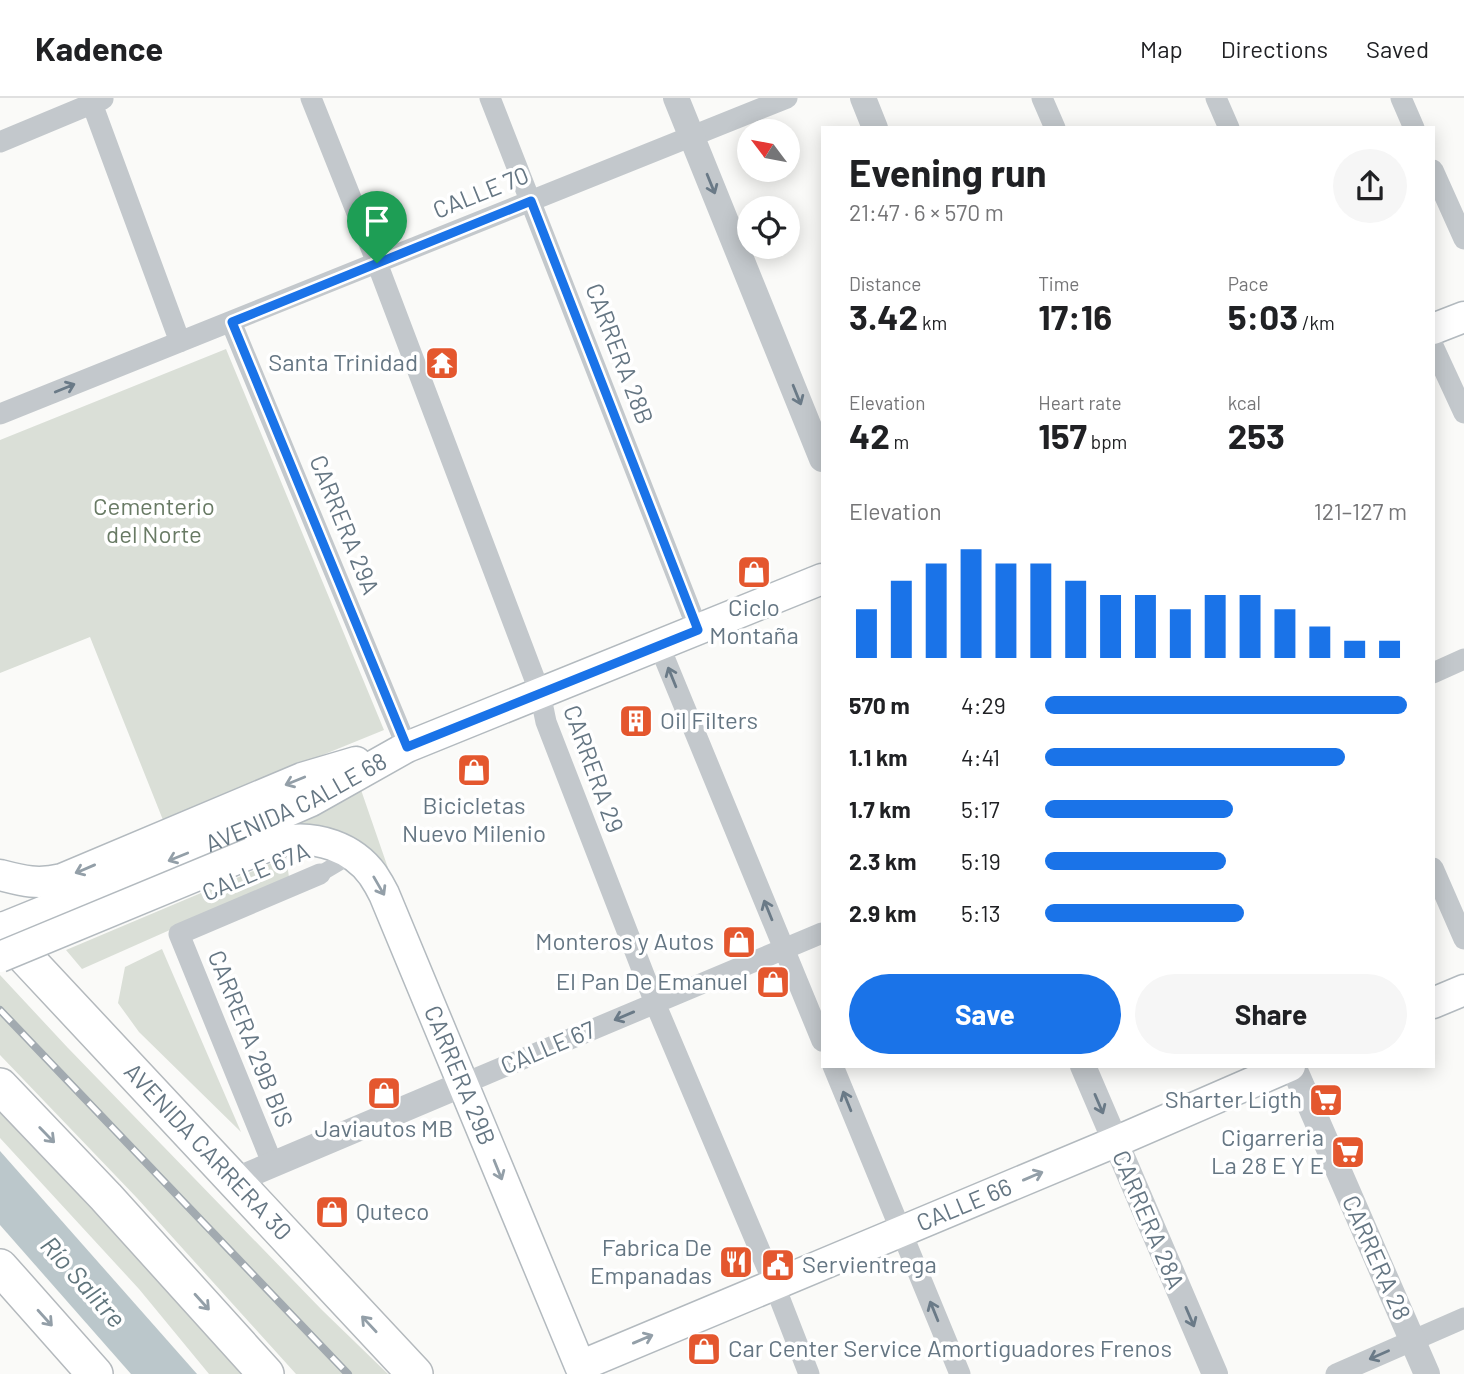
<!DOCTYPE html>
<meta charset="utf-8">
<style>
:root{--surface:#fff;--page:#f6f6f6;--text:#202124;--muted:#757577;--line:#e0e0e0;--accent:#1a73e8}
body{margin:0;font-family:Barlow,sans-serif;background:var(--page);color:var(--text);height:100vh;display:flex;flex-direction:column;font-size:26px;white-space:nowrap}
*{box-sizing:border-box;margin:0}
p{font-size:23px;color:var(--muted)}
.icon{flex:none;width:38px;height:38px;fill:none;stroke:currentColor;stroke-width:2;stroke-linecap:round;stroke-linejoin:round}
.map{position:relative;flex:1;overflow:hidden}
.panel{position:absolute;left:821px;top:28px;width:614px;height:942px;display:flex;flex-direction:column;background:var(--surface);border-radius:0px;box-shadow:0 4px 18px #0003}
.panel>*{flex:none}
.needle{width:46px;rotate:302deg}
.buttons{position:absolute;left:737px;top:21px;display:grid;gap:14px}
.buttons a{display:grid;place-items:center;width:63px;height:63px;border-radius:50%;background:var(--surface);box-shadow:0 4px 18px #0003;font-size:35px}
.pin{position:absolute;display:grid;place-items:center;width:60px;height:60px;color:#fff;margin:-72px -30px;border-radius:50% 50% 50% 0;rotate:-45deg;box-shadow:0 0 7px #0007}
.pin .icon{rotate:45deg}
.round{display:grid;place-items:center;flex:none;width:74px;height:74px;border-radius:37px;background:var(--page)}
.headline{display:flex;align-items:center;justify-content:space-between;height:119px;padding:0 28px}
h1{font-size:38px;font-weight:700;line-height:52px}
.stats{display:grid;grid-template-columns:repeat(3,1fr);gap:10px;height:119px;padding:7px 28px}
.stats div{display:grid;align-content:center}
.stats b{font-size:35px;font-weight:700}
.stats small{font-size:19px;font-weight:400}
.stats p{font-size:19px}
.chart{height:196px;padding:14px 28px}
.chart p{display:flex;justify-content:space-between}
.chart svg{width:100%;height:126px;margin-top:7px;stroke:var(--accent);stroke-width:6}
.action{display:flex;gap:14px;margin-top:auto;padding:14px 28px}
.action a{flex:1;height:80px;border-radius:42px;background:var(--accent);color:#fff;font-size:28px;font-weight:700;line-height:80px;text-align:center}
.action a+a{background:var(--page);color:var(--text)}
ul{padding:0 28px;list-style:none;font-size:23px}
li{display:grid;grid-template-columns:112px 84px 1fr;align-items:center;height:52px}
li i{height:18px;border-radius:9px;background:var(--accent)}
header{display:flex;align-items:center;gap:42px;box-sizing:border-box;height:98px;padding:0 35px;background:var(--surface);border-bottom:2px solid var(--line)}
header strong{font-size:33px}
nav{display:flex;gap:38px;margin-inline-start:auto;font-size:24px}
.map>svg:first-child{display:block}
</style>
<header>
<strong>Kadence</strong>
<nav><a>Map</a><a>Directions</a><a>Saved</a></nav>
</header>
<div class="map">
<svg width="1464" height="1276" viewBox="0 0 1464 1276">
<rect width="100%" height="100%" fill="#fafaf8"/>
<path fill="#dadfd7" d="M 226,251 L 384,632 L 163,722 L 90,539 L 0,575 L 0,342 Z
M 360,689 L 388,770 C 367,750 343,727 311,727 C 302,727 292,730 283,731 Z
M 286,759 L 289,779 L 82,871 L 66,852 Z
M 162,851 L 241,1034 L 139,934 L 118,905 L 125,869 Z
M 0,877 L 68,950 L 322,1212 L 388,1276 L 296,1276 L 137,1100 L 0,957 Z
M 0,1008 L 246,1276 L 209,1276 L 139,1191 L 0,1040 Z"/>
<path fill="#bbc7cb" d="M 0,1053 L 197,1276 L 131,1276 L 0,1127 Z"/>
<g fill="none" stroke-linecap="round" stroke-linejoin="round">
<g stroke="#b3babf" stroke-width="33">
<g id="secondary">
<path d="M 1433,231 L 1464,219"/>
<path id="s1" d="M 251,755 C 261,751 272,746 283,743 C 316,737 353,749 373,777 C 377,783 381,790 384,796 L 580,1268 L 1115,1044 L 1290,968"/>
<path d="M 0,777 C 23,783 38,787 62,781 L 302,680 L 356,664"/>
<path id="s2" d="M 0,831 L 242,733 L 311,703 L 407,649 L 822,481"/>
<path d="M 1433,905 L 1464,892"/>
</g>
</g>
<g stroke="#b4b9bd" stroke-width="38">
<g id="trunk">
<path id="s3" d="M 0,832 L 415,1276"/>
<path d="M 0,988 L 106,1099 L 266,1276"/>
<path d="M 0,1169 L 95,1276"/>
</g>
</g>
<path stroke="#c3c8cc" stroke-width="16" d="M 320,776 L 352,757"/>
<path stroke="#c3c8cc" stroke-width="21" d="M 90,0 L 180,244
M 311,0 L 377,165 L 540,595 L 546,624 L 655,905 L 774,1186 L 809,1276
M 490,0 L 698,532
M 1042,0 L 1055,30
M 1216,0 L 1229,30
M 1401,0 L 1414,30
M 0,44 L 103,1
M 1433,72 L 1464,141
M 231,224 L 407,649
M 1433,248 L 1464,315
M 0,316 L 787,0
M 659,547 L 822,943
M 1433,575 L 1464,561
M 1433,770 L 1464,841
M 833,968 L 960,1276
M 463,986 L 822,835
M 273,1067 L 179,836 L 320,776
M 1336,1276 L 1464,1220"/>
<path stroke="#c3c8cc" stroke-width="26" d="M 676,0 L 822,361
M 863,0 L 875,30
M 1083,968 L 1215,1276
M 1293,968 L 1427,1276
M 236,1082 L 463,986"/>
<use href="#secondary" stroke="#fff" stroke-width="30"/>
<use href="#trunk" stroke="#fff" stroke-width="35"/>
<g stroke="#a2aab0" stroke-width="8">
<path id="rail" d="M 0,912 L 348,1276"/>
</g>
<use href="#rail" stroke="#fff" stroke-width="5" stroke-dasharray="16" stroke-linecap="butt"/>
<g stroke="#b3babf" stroke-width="33" stroke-linecap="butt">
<path id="secondary-bridge" d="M 0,859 L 251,755"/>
</g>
<use href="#secondary-bridge" stroke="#fff" stroke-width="30"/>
</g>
<defs><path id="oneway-shaft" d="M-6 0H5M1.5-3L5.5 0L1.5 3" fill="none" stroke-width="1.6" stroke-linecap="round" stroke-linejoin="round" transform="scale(1.75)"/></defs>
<g stroke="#6a7a87">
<use href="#oneway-shaft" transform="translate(711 86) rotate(68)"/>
<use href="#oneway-shaft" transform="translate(65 290) rotate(-22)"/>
<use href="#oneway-shaft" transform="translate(797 297) rotate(68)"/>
<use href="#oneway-shaft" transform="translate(672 579) rotate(-112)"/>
<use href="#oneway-shaft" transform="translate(768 812) rotate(-112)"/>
<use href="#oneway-shaft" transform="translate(624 918) rotate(157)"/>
<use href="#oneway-shaft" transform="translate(847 1003) rotate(-112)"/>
<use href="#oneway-shaft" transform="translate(1099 1006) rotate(67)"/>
<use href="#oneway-shaft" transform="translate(934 1213) rotate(-112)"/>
<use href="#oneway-shaft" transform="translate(1190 1219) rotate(67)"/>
<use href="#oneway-shaft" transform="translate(1379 1257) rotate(156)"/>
</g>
<g stroke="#939fa8">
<use href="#oneway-shaft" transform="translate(295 683) rotate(158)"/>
<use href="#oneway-shaft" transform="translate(178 759) rotate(158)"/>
<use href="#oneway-shaft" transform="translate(85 771) rotate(157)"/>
<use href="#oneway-shaft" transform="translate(379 788) rotate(60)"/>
<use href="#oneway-shaft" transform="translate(47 1037) rotate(46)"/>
<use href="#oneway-shaft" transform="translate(498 1072) rotate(68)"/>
<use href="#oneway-shaft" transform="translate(1033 1078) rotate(-23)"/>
<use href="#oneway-shaft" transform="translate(202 1204) rotate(48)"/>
<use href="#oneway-shaft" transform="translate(45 1220) rotate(48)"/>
<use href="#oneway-shaft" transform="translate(369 1226) rotate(-133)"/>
<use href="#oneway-shaft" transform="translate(643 1241) rotate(-23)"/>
</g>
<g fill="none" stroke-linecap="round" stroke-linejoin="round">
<g stroke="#fff" stroke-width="14">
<path id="route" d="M 531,103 L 698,532 L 407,649 L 232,224 Z"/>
</g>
<use href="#route" stroke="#1a73e8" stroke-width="9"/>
</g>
<defs>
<g id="temple-square" transform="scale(1.75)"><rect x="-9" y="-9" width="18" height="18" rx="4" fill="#e4572e" stroke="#fff"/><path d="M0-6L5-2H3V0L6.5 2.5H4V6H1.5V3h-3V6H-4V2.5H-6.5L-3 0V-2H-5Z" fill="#fff"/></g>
<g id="shop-square" transform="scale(1.75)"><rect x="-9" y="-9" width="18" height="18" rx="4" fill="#e4572e" stroke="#fff"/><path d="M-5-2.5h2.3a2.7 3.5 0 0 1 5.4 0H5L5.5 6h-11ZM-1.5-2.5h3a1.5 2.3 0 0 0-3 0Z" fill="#fff"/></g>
<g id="building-square" transform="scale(1.75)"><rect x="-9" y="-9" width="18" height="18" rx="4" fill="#e4572e" stroke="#fff"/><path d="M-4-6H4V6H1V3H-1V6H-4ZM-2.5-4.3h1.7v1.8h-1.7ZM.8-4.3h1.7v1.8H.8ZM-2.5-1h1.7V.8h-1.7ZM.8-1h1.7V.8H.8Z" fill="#fff"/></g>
<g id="supermarket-square" transform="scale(1.75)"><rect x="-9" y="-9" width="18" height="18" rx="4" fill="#e4572e" stroke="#fff"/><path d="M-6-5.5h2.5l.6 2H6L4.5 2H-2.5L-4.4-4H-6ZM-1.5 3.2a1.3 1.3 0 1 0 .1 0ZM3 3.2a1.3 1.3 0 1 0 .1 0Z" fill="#fff"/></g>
<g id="restaurant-square" transform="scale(1.75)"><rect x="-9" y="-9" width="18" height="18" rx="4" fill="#e4572e" stroke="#fff"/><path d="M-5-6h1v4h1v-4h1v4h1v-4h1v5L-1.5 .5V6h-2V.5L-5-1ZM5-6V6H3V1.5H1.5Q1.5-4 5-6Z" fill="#fff"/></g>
<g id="civic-square" transform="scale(1.75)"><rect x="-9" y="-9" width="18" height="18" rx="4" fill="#e4572e" stroke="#fff"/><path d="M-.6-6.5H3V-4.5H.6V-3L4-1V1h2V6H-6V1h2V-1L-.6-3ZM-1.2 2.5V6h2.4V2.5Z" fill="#fff"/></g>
</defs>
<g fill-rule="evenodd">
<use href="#temple-square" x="442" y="265"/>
<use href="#shop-square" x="754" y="474"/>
<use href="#building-square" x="636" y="623"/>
<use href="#shop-square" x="474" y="672"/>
<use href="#shop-square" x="739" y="844"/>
<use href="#shop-square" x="773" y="884"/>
<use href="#shop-square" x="384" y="995"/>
<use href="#supermarket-square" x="1326" y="1002"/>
<use href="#supermarket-square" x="1348" y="1054"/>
<use href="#shop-square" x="332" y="1114"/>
<use href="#restaurant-square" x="736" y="1164"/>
<use href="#civic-square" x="778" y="1167"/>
<use href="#shop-square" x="704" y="1251"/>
</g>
<g text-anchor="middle" stroke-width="7" stroke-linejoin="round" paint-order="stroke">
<g font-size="24" fill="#657683" stroke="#fff">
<text transform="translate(481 95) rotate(-22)" y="8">CALLE 70</text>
<text transform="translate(619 256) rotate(69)" y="8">CARRERA 28B</text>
<text transform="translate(344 427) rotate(68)" y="8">CARRERA 29A</text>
<text transform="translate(593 671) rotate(70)" y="8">CARRERA 29</text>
<text dy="8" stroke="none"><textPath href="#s2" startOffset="322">AVENIDA CALLE 68</textPath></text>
<text transform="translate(256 774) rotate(-23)" y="8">CALLE 67A</text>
<text transform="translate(250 941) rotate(68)" y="8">CARRERA 29B BIS</text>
<text transform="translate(548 950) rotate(-23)" y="8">CALLE 67</text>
<text dy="8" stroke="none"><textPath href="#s1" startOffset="354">CARRERA 29B</textPath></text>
<text dy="8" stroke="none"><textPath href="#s3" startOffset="304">AVENIDA CARRERA 30</textPath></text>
<text dy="8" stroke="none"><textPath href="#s1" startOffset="1085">CALLE 66</textPath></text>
<text transform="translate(1148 1122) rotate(67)" y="8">CARRERA 28A</text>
<text transform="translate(1376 1160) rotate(66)" y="8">CARRERA 28</text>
</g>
<g font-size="24" fill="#657683" stroke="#fff" text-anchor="end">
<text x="418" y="273">Santa Trinidad</text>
<text x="754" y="518" text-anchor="middle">Ciclo<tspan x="754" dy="28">Montaña</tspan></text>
<text x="660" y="631" text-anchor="start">Oil Filters</text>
<text x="474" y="716" text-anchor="middle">Bicicletas<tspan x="474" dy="28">Nuevo Milenio</tspan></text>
<text x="714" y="852">Monteros y Autos</text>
<text x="748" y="892">El Pan De Emanuel</text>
<text x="1302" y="1010">Sharter Ligth</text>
<text x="384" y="1039" text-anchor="middle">Javiautos MB</text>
<text x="1324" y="1048">Cigarreria<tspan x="1324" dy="28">La 28 E Y E</tspan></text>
<text x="356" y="1122" text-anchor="start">Quteco</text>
<text x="712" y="1158">Fabrica De<tspan x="712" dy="28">Empanadas</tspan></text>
<text x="802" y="1175" text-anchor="start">Servientrega</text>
<text x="728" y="1259" text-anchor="start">Car Center Service Amortiguadores Frenos</text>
</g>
<g font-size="24" fill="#687a64" stroke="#fff">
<text x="154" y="417">Cementerio<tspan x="154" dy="28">del Norte</tspan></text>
</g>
<g font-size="26" font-style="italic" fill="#60757c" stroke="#fff">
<text transform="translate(83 1184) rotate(48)" y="9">Río Salitre</text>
</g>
</g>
</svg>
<div class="buttons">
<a><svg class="needle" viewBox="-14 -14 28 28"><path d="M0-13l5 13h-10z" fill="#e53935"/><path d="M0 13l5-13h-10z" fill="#757577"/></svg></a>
<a><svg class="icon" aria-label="locate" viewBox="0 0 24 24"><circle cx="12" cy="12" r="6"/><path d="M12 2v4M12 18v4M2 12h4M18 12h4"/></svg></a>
</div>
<div class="pin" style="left:377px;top:165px;background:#1e9e55"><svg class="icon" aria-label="arrive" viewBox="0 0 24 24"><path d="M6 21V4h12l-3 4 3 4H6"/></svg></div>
<section class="panel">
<div class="headline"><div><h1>Evening run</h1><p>21:47 · 6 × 570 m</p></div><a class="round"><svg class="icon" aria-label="share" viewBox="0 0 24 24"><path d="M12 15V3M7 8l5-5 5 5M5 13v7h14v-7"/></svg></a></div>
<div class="stats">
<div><p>Distance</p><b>3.42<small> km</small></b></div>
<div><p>Time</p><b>17:16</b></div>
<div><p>Pace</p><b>5:03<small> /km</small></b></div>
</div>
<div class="stats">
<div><p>Elevation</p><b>42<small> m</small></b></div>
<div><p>Heart rate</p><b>157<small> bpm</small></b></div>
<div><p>kcal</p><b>253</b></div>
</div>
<div class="chart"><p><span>Elevation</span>121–127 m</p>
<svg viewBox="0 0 160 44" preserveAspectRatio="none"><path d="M5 44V27M15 44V17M25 44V11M35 44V6M45 44V11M55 44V11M65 44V17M75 44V22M85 44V22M95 44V27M105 44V22M115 44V22M125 44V27M135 44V33M145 44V38M155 44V38"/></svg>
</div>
<ul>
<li><b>570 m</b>4:29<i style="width:100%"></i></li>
<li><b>1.1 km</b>4:41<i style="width:83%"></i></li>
<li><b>1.7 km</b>5:17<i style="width:52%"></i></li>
<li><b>2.3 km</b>5:19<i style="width:50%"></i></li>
<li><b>2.9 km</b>5:13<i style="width:55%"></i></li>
</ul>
<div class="action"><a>Save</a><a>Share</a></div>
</section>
</div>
